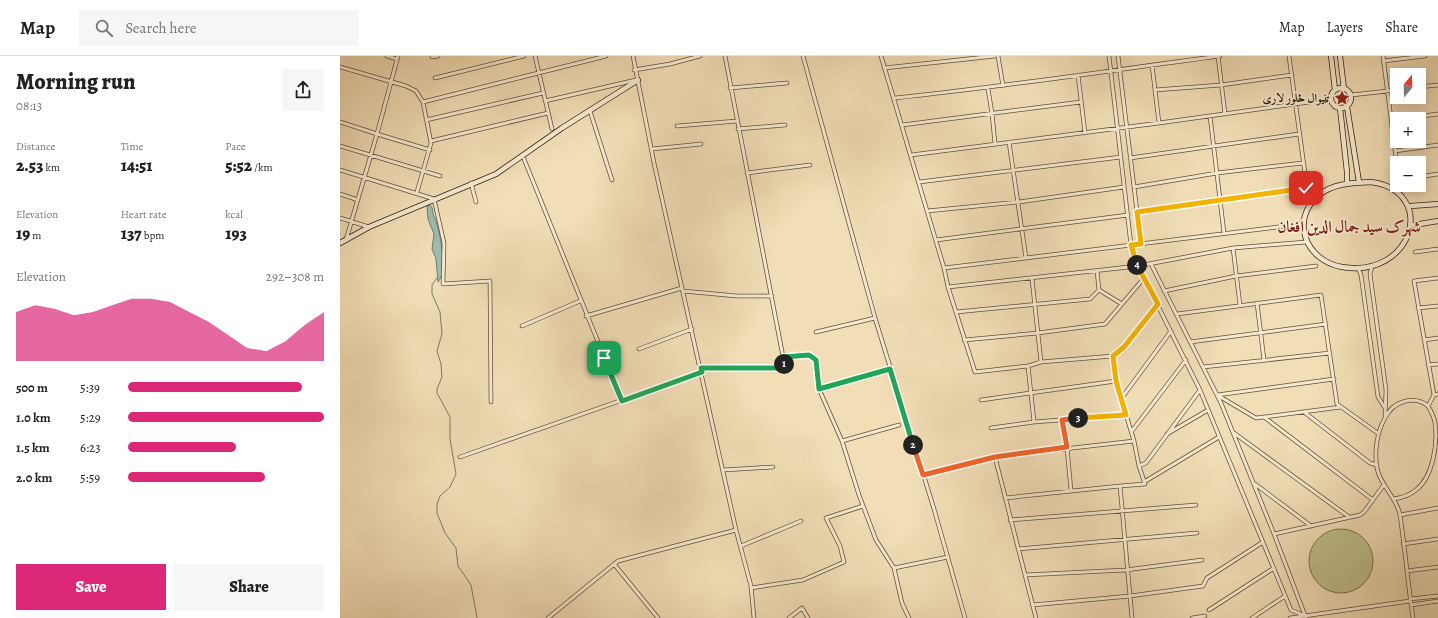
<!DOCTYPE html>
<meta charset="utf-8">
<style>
:root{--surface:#fff;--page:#f6f6f6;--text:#222;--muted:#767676;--line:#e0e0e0;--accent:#db2777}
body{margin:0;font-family:Alegreya,Amiri,serif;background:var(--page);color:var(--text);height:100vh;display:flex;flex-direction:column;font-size:15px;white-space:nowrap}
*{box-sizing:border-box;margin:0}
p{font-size:13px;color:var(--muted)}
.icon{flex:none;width:22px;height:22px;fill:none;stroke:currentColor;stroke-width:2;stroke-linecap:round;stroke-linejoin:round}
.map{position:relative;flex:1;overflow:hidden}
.details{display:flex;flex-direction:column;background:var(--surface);width:340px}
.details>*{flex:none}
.needle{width:26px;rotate:19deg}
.buttons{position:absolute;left:1050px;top:12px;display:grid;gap:8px}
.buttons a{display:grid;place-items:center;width:36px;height:36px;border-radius:0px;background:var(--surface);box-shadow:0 2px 10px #0003;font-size:20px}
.pin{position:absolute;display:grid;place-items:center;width:34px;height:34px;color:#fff;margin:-17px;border-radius:8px;box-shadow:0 2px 6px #0006}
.km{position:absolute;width:20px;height:20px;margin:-10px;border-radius:50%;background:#222;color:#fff;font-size:11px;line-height:20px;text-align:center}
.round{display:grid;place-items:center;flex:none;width:42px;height:42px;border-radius:0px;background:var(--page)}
.overview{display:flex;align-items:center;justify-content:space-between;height:68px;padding:0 16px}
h1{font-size:22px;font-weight:800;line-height:30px}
.stats{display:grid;grid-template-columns:repeat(3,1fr);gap:6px;height:68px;padding:4px 16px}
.stats div{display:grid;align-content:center}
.stats b{font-size:17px;font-weight:800}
.stats small{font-size:11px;font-weight:400}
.stats p{font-size:11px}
.chart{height:112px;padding:8px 16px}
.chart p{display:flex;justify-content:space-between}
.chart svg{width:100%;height:72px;margin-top:4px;fill:var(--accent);opacity:.7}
.cta{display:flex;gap:8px;margin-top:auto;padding:8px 16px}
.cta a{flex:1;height:46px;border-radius:0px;background:var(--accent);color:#fff;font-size:16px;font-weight:800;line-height:46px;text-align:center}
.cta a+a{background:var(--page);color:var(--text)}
ul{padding:0 16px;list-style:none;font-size:13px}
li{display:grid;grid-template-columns:64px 48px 1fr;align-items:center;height:30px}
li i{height:10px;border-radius:5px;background:var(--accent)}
header{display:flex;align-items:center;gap:24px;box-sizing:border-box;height:56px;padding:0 20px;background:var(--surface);border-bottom:1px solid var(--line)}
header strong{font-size:19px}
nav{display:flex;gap:22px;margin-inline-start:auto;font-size:14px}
.search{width:280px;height:36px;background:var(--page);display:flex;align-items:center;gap:10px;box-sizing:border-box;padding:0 14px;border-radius:0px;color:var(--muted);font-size:15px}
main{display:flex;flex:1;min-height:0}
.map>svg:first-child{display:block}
</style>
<header>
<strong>Map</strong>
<div class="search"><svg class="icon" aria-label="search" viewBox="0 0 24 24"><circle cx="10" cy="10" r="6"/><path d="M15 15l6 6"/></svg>Search here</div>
<nav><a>Map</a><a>Layers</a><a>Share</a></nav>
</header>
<main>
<section class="details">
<div class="overview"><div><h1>Morning run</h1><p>08:13</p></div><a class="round"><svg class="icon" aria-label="share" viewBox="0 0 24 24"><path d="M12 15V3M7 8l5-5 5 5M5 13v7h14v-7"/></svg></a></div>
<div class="stats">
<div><p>Distance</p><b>2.53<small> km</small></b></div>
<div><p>Time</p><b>14:51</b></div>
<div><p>Pace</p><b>5:52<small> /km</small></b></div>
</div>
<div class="stats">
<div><p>Elevation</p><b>19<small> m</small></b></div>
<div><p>Heart rate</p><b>137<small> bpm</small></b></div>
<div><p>kcal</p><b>193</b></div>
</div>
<div class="chart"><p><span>Elevation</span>292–308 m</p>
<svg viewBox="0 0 160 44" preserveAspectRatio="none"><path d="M0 44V14L10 10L20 12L30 16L40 14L50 10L60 6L70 6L80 8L90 14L100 20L110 28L120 36L130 38L140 32L150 22L160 14V44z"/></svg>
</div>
<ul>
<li><b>500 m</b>5:39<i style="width:89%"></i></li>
<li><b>1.0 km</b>5:29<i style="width:100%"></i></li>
<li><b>1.5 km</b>6:23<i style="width:55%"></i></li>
<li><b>2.0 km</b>5:59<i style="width:70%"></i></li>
</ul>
<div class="cta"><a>Save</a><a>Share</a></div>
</section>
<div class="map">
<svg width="1098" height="562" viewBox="0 0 1098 562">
<rect width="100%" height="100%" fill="#f1ddb6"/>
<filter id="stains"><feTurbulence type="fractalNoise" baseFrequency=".005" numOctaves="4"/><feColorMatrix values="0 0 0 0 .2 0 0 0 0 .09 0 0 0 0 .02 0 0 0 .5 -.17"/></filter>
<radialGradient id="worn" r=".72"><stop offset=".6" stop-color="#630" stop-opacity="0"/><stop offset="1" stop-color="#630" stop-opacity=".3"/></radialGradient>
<path fill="#bfbf8a" stroke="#78704b" d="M969 505a32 32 0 1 1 64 0a32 32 0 1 1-64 0Z"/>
<path fill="#9bbcaf" stroke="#717e6e" d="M 90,149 C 94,153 92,156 94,160 C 100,173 108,215 98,226 L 96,203 L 92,193 L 94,178 L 88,163 L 87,150 Z"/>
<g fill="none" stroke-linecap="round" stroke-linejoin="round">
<path stroke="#717e6e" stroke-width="1" d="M 97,222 L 92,229 L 92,238 L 100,256 L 102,278 L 97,295 L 101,308 L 102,321 L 97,333 L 97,337 L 110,361 L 110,383 L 116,418 L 110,431 L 100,440 L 97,448 L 97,457 L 105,477 L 116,492 L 118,510 L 131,529 L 137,562"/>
<g stroke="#625036" stroke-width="4.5">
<path id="street" d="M 47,0 L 57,3
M 195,0 L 212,73
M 293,0 L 314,107 L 396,474 L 411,530 L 414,562
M 463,0 L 535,262 L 594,453 L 625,562
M 541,0 L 604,212 L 608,231 L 635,316 L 688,310
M 658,0 L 663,30
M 769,0 L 791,189 L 798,210 L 860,334 L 951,554 L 965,560
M 778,0 L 801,188
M 878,0 L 885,58
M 1043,0 L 1057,109
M 92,1 L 98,0
M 1043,5 L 1085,0
M 812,9 L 819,67
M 0,11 L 66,30 L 76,35 L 83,46 L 91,87 L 77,136
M 544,12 L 655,0
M 294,14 L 330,8 L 360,0
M 738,19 L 745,77
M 95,22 L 184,0
M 1079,31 L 1098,29
M 390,32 L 447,27
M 648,33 L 652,57 L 655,88
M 815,34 L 881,29 L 952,19
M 1011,39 L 1057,34
M 555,42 C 664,31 772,14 880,0
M 205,45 L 296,24
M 83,46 L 266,0
M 250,55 L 272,124
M 870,60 L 884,177
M 86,64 L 203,37
M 1051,64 L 1098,58
M 0,66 L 37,78 L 58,0
M 562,69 L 741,46
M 337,70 L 397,65
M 398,73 L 445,69
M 91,85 L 208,57
M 669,86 L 686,202
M 0,90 L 100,120
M 312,93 L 361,88
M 1055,95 L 1098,89
M 571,99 L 819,67 L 991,43
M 790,102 L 959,78
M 184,103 L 282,345
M 0,114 L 94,143 L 104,187 L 103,228 L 150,225 L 151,346
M 407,117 L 470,109
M 1079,121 L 1098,118
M 579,126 L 781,101
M 131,127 L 136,146
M 794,131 L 877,117 L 963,107
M 0,138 L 18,144
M 587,155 L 679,146 L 784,131
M 797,156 L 967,132 L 949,0
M 0,162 L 29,171
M 6,184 L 37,78 L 90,94
M 596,184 L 788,159
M 893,192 L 900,249
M 1075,196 L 1098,193
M 811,208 L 881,347 L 934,478 L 966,562
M 1032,210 L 1030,218 L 1046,334 L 1045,360
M 604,212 L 954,169 L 964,166
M 1018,212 L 1021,219 L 1038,341 L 1045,352
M 1098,222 L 1074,225 L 1094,339 L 1098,338
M 692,223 L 701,306 L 688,310 L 694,366
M 608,231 L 798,210 L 893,192 L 966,186
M 759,234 L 782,248
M 343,235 L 397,240 L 432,240
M 824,235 L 896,220 L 976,210
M 917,247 L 924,304
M 1078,252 L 1098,250
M 616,256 L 750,243 L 759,234 L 757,215
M 837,258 L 981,239 L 997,348 L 1039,378
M 246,260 L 342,232
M 182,270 L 240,245
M 476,276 L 535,262
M 624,284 L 698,277 L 765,268 L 805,221
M 1084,284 L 1098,282
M 850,286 L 986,268
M 299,293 L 352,273
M 773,300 L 776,325 L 794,385
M 444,301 C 456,300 466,297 476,304 L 479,333 L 502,385 L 519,439 L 536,484 L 554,512 L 562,547 L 569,562
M 701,306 L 773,300 L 784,291 L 818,248
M 1088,309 L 1098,308
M 863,311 L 990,297
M 361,312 L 445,311 L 385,0
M 479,333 L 549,313
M 877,339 L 916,362 L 1001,351
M 877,339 L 994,323
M 781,343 L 831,275
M 641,344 L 776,325
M 1088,350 L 1094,339
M 964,356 L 1030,407 L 1037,409
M 924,361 L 1033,444
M 722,364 L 727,391 L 731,435
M 651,372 L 694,366 L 786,359
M 792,375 L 846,304
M 894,377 L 1009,461
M 827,378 L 868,354
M 502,385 L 559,369
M 120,401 L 362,316
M 655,401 L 696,562
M 383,414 L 433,411
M 583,419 L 655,401 L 794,385 L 799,410
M 804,426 L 879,381
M 915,428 L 971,470
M 665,442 L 780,430
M 1053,443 C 1061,442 1070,439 1076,434 C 1093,421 1098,387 1095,367 C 1094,361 1091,355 1088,350 C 1074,339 1053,345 1045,362 C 1037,376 1034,396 1037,412 C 1040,430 1057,441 1060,459 C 1065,493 1068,528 1073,562
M 1060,459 L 1098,452
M 670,464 L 856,449
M 934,478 L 1020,459 L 1024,456 L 1043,430
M 1063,488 L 1098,483
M 401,490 L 461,465
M 678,493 L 857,477
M 274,508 L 318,562
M 554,512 L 608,501
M 1067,515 L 1098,511
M 685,519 L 786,514 L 862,504
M 411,532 L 463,524 L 504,506 L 500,490 L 486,462 L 523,450
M 1070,543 L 1098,540
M 692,549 L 790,540 L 863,530 L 867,522 L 923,486
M 1071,549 L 1098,545
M 869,554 L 934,512
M 208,562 L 278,505 L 396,474
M 449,562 L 462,552 L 468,562
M 792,562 L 780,430 L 805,428 L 799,410 L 806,407 L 860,334
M 852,562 L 865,560
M 912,562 L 945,540
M 950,562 L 1070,545"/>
</g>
<g stroke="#32210c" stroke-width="6">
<path id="secondary" d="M 991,0 L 995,34
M 1000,0 L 1004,33
M991 42a10 10 0 1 1 20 0a10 10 0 1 1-20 0Z
M 1007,51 L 1019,126
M 1000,52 L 1007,116 L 1007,128
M 1031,126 C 1098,135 1074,223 1002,211 C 966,205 949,164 979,139 C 994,127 1013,127 1031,126 Z
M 1071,150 L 1098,148
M 1074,169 L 1098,165
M 0,187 L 29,171 L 156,118 L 222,72 L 298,24"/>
</g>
<use href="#street" stroke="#f6e9d0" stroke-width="3"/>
<use href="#secondary" stroke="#f6e9d0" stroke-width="4.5"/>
</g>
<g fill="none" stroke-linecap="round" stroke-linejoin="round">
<g stroke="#fff" stroke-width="8">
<path id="split-1" d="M 264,302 L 282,345 L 362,316 L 361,312 L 442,312 L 445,311 L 444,308"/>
</g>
<g stroke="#fff" stroke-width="8">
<path id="split-2" d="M 444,308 L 444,301 L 469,299 L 476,304 L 479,333 L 550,313 L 573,389"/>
</g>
<g stroke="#fff" stroke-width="8">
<path id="split-3" d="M 573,389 L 583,419 L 655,401 L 727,391 L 722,364 L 738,362"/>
</g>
<g stroke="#fff" stroke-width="8">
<path id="split-4" d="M 738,362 L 786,359 L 776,325 L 773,300 L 784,291 L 818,248 L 797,209"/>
</g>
<g stroke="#fff" stroke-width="8">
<path id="split-5" d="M 797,209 L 791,189 L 801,188 L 797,156 L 966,132"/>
</g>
<use href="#split-1" stroke="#22a559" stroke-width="5"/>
<use href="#split-2" stroke="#22a559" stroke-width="5"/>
<use href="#split-3" stroke="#f0652b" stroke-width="5"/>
<use href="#split-4" stroke="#f5b400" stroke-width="5"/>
<use href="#split-5" stroke="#f5b400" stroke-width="5"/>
</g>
<defs>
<g id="sight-bare" transform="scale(1.2)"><path d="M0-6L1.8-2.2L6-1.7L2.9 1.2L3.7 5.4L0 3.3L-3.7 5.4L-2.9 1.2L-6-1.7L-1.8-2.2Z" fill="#8f2418" stroke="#f6e9d0" stroke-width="2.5" paint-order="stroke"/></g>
</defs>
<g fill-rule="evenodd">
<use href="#sight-bare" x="1002" y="42"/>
</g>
<g text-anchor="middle" stroke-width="3.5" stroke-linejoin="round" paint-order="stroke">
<g font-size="12" font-weight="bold" fill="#32210c" stroke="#f6e9d0" text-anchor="end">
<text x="990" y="46">تڼیوال څلور لاری</text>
</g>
<g font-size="16" font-weight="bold" fill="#7a1f14" stroke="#f6e9d0">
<text x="1009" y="176">شهرک سید جمال الدین افغان</text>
</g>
</g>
<rect width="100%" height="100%" filter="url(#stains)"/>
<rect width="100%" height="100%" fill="url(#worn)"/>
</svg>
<div class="buttons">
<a><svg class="needle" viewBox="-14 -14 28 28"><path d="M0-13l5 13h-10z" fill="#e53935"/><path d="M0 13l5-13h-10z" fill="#767676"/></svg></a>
<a>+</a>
<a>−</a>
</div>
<div class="pin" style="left:264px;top:302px;background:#1e9e55"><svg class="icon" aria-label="arrive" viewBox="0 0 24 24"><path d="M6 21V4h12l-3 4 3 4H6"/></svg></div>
<div class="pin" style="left:966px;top:132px;background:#d93025"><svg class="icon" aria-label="check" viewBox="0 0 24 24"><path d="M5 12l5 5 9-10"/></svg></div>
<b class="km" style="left:444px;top:308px">1</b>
<b class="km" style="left:573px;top:389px">2</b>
<b class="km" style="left:738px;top:362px">3</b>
<b class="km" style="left:797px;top:209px">4</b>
</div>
</main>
